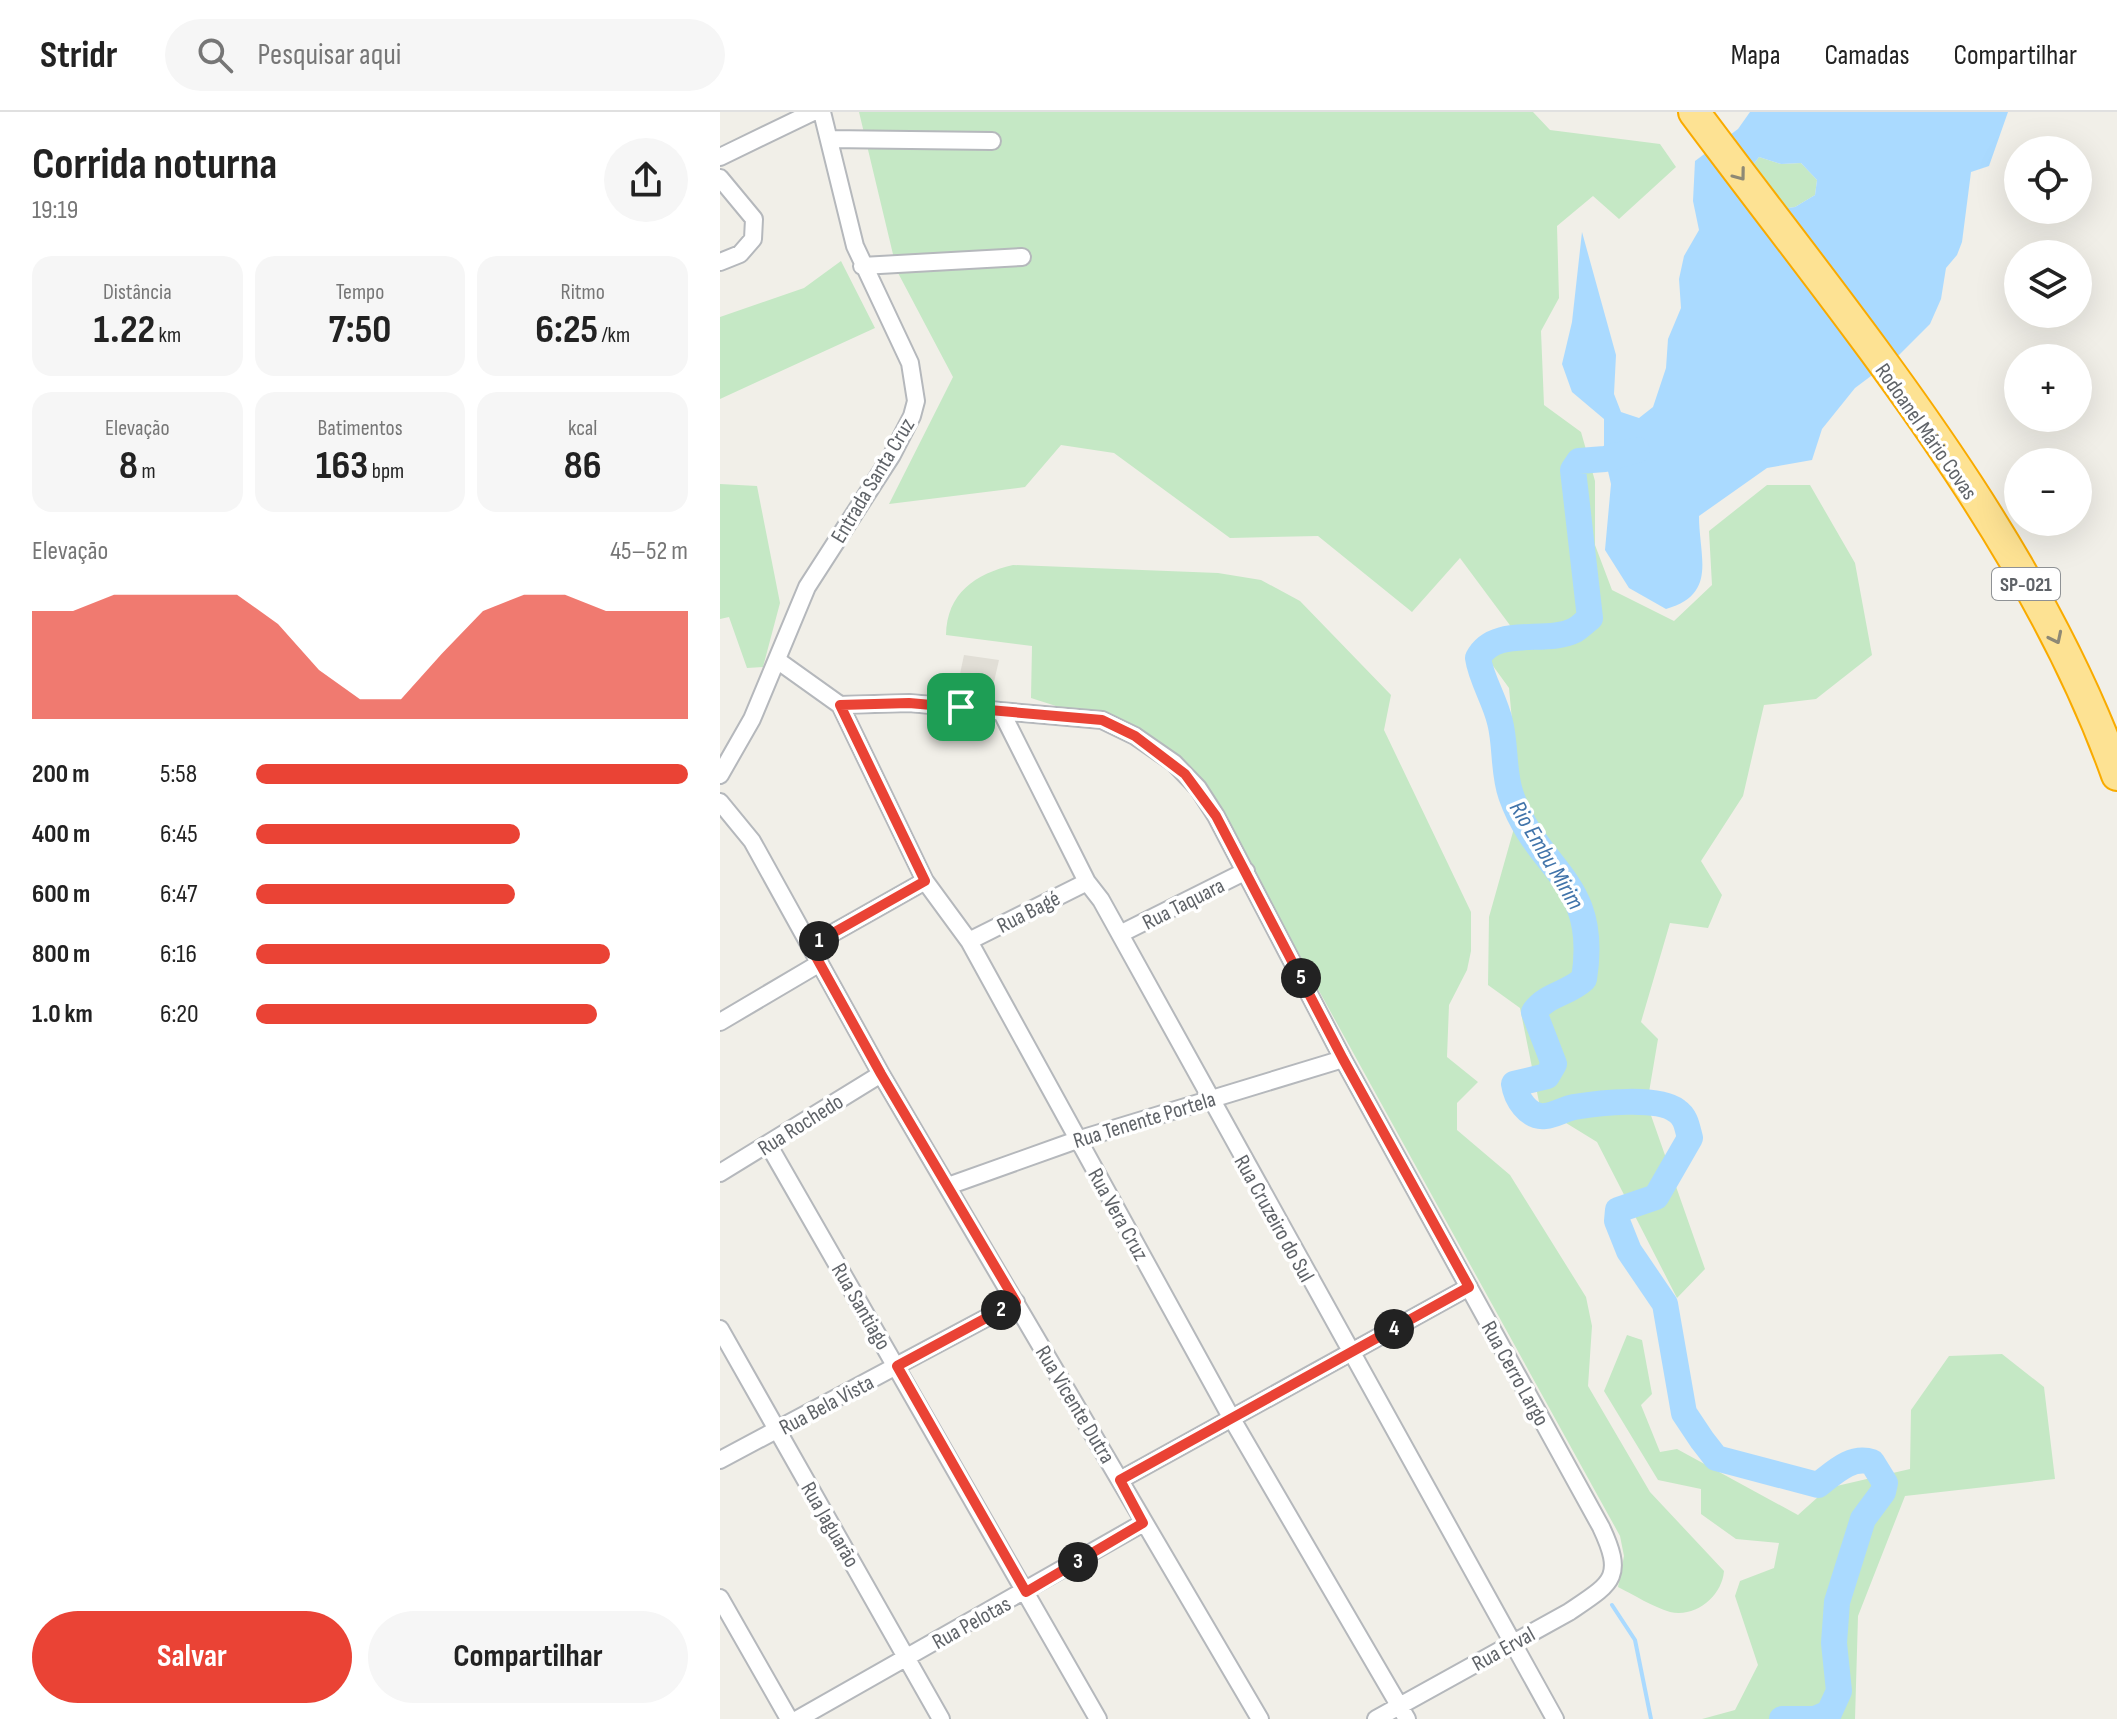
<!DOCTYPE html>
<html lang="pt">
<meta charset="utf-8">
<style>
:root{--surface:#fff;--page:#f6f6f6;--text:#222;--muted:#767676;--line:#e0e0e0;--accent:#ea4335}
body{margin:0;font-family:"Sofia Sans Condensed",sans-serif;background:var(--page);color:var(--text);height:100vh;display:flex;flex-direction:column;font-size:30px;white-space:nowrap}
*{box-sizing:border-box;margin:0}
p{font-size:26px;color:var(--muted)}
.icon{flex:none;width:44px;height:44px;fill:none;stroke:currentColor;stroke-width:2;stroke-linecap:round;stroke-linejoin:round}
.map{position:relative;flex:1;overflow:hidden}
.details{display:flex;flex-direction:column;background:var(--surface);width:720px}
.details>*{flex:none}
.fabs{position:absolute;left:1284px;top:24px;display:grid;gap:16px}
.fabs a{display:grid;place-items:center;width:88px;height:88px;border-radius:50%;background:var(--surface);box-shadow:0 8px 32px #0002;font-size:40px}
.pin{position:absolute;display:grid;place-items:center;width:68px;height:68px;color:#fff;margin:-34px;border-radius:16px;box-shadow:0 4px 12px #0006}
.km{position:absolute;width:40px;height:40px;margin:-20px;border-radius:50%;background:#222;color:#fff;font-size:22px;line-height:40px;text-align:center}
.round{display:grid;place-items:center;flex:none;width:84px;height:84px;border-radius:42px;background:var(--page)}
.overview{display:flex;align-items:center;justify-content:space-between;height:136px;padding:0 32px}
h1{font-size:44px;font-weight:700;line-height:60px}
.figures{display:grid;grid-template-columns:repeat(3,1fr);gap:12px;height:136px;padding:8px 32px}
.figures div{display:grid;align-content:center;border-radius:20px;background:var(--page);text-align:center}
.figures b{font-size:40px;font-weight:700}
.figures small{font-size:22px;font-weight:400}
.figures p{font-size:22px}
.chart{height:224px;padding:16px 32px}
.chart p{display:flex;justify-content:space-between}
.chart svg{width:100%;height:144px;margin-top:8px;fill:var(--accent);opacity:.7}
.button{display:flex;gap:16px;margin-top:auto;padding:16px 32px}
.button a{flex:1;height:92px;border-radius:48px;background:var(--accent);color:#fff;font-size:32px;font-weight:700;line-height:92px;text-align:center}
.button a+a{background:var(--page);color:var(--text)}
ul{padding:0 32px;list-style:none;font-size:26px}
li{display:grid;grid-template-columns:128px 96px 1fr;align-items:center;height:60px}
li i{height:20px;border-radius:10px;background:var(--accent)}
header{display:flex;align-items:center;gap:48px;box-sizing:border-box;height:112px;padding:0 40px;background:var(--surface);border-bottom:2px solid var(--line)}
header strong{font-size:38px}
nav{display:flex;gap:44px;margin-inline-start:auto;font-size:28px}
.search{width:560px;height:72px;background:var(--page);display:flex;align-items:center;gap:20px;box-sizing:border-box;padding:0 28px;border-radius:44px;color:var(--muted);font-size:30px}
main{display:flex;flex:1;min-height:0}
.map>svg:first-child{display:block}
</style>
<header>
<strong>Stridr</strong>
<div class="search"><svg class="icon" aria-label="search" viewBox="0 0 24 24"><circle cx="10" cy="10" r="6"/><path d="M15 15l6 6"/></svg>Pesquisar aqui</div>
<nav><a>Mapa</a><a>Camadas</a><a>Compartilhar</a></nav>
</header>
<main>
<section class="details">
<div class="overview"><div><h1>Corrida noturna</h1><p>19:19</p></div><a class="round"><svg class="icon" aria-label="share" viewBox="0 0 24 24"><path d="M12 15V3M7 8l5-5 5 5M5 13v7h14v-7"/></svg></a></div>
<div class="figures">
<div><p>Distância</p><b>1.22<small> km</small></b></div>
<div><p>Tempo</p><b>7:50</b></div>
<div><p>Ritmo</p><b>6:25<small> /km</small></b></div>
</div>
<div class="figures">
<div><p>Elevação</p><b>8<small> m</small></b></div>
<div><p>Batimentos</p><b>163<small> bpm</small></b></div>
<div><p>kcal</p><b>86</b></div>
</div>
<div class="chart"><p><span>Elevação</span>45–52 m</p>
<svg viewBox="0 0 160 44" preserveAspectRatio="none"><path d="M0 44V11L10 11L20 6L30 6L40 6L50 6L60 15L70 29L80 38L90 38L100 24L110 11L120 6L130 6L140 11L150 11L160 11V44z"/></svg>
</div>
<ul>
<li><b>200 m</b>5:58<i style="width:100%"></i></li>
<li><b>400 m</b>6:45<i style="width:61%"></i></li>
<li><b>600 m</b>6:47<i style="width:60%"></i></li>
<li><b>800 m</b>6:16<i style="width:82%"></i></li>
<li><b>1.0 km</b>6:20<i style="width:79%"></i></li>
</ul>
<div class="button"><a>Salvar</a><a>Compartilhar</a></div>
</section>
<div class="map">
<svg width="1397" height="1607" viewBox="0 0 1397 1607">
<rect width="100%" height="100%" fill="#f1efe8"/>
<path fill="#e1ded6" d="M 244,543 L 279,548 L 271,583 L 237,576 Z"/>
<path fill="#c5e8c5" d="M 139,0 L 813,0 L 830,18 L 940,32 L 956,55 L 899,107 L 873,84 L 837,114 L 839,186 L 821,219 L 824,293 L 861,320 L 875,369 L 875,433 L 892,478 L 954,509 L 992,473 L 989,419 L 1047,373 L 1090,373 L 1135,451 L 1152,543 L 1096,587 L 1044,593 L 1023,684 L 981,749 L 1002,783 L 988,816 L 950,811 L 921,910 L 938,927 L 927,992 L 985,1157 L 957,1186 L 877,1030 L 820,995 L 800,896 L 768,873 L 769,805 L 800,695 L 789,576 L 768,547 L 792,516 L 740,446 L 692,500 L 598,424 L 510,426 L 394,341 L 341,333 L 305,375 L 169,392 L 233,265 L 177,159 Z
M 1039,45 L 1061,52 L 1081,51 L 1097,68 L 1095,83 L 1075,95 L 1034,101 L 1018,86 L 1018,73 Z
M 121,149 L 155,216 L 0,287 L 0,205 L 84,176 Z
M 0,372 L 37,374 L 60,491 L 43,555 L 27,556 L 9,505 L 0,507 Z
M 293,453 L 498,461 L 541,468 L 580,489 L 671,583 L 664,618 L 751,800 L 751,839 L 747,858 L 729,893 L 727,945 L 758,970 L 737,991 L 737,1018 L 790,1063 L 866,1185 L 872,1214 L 868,1274 L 930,1380 L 1004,1459 C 1002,1484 976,1506 950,1500 C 933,1495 914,1483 898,1475 L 904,1444 L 900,1424 L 487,676 C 448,633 366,603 311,586 L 312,534 L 226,523 C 227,481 255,462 293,453 Z
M 907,1223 L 922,1228 L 932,1282 L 921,1293 L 940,1340 L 957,1337 L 1078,1403 L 1108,1376 L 1190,1357 L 1191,1298 L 1229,1244 L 1282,1242 L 1324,1275 L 1335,1367 L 1185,1384 L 1138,1504 L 1135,1607 L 982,1607 L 1015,1598 L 1038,1553 L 1015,1484 L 1020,1469 L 1054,1456 L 1059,1431 L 1016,1427 L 981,1402 L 981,1377 L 938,1368 L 884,1279 Z"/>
<path fill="#aadaff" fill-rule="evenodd" d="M 1030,0 L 1288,0 L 1269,54 L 1251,60 L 1242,130 L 1237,143 L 1226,156 L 1221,187 L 1210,212 L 1179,243 L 1135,276 L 1102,317 L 1092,348 L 1047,356 L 979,404 C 979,445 998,482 946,497 L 909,476 L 885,438 L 891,372 L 884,342 L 884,307 L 852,280 L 842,252 L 852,210 L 862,120 L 896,243 L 894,282 L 901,300 L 919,306 L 933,295 L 946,256 L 948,227 L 961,196 L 959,167 L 964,144 L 979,118 L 973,89 L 975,49 L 1018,17 ZM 1039,45 L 1061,52 L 1081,51 L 1097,68 L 1095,83 L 1075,95 L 1034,101 L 1018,86 L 1018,73 Z"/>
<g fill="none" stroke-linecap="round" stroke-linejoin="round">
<path stroke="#aadaff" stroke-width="4" d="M 892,1493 L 915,1528 L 931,1607"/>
<path stroke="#aadaff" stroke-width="26" d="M 917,338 L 885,347 L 859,349 L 853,358 L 870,506 C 865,510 860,515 855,518 C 827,533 775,513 758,546 C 761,567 775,588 780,610 C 786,633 783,661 791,683 C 818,761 880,767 864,867 C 848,882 827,882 814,900 L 834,952 L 827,964 L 794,972 C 796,986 808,1006 825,1004 C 835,1003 844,997 854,995 C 878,991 938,984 957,999 C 966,1005 967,1015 970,1026 L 936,1085 L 898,1098 L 897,1109 L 909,1139 L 945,1192 L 964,1301 L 982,1328 L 996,1346 L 1098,1373 C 1114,1361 1131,1343 1152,1350 L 1165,1371 L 1163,1380 L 1143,1407 L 1117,1490 L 1114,1531 L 1119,1579 L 1109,1601 L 1095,1607
M 1062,1607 L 1091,1607"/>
<g stroke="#b5b8bc" stroke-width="20">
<path id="minor" d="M 109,27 L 272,29
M 0,45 L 93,0
M 0,66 L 34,107 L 33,127 L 20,142 L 0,150
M 142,154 L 302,145
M 57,548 L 120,593 L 189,591 L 382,608 L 415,624 L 454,651 L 478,676 L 496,704 L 623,947 L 881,1415 C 905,1466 892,1471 849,1500 L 656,1607
M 120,593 L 205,769 L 249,829 L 512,1307 L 687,1607
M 282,601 L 367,770 L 381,788 L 835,1607
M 0,663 L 32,607 L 87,475 L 172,343 L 192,304 L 196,289 L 190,251 L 135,134 L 102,0
M 0,690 L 32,729 L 161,962 L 540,1607
M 400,822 L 526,759
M 249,829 L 367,770
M 90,834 L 205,769
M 0,910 L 100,851
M 48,1032 L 378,1607
M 0,1061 L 161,962
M 228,1074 L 357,1028 L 623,947
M 0,1217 L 221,1607
M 0,1348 L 296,1190
M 400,1368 L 749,1175
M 0,1486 L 69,1607
M 78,1607 L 423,1411"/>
</g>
<g stroke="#f9ab00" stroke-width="34">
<path id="motorway" d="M 974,0 C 1127,206 1310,419 1397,663"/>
</g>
<use href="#minor" stroke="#fff" stroke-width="16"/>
<use href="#motorway" stroke="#fde293" stroke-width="30"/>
</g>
<defs><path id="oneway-chevron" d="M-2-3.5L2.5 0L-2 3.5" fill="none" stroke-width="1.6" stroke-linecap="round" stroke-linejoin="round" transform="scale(2)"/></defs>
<g stroke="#8e8975">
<use href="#oneway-chevron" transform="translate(1020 63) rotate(53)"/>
<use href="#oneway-chevron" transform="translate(1336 526) rotate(64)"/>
</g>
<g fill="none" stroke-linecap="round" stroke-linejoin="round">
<g stroke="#fff" stroke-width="16">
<path id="route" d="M 189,591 L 382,608 L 415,624 L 465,662 L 496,704 L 623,947 L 749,1175 L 400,1368 L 423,1411 L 306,1480 L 177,1254 L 296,1190 L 161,962 L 90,834 L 205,769 L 120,593 Z"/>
</g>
<use href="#route" stroke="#ea4335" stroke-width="10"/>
</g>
<g text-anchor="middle" stroke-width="7" stroke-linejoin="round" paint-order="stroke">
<rect fill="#fff" stroke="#8f9295" stroke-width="2" x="1272" y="456" width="68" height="32" rx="6"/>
<g font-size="20" font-weight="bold" fill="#5f6368">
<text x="1306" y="479">SP-021</text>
</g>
<g font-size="22" fill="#5f6368" stroke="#fff">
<text transform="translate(1207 319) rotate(55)" y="8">Rodoanel Mário Covas</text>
<text transform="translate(152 368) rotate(-59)" y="8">Entrada Santa Cruz</text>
<text transform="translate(463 791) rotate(-27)" y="8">Rua Taquara</text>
<text transform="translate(308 799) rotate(-27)" y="8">Rua Bagé</text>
<text transform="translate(424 1007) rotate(-17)" y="8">Rua Tenente Portela</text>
<text transform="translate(80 1012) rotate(-32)" y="8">Rua Rochedo</text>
<text transform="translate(399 1102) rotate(61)" y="8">Rua Vera Cruz</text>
<text transform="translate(555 1106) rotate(61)" y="8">Rua Cruzeiro do Sul</text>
<text transform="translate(142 1194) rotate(60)" y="8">Rua Santiago</text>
<text transform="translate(796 1261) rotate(61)" y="8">Rua Cerro Largo</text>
<text transform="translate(106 1292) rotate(-28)" y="8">Rua Bela Vista</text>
<text transform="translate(356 1292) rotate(59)" y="8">Rua Vicente Dutra</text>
<text transform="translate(111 1412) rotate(60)" y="8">Rua Jaguarão</text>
<text transform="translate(251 1510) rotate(-29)" y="8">Rua Pelotas</text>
<text transform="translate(783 1536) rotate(-29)" y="8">Rua Erval</text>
</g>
<g font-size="24" font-style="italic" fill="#4174aa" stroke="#fff">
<text transform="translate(827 743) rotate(59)" y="8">Rio Embu Mirim</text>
</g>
</g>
</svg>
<div class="fabs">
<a><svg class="icon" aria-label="locate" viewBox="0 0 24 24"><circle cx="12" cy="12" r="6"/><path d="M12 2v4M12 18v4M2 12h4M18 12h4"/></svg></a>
<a><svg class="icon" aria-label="layers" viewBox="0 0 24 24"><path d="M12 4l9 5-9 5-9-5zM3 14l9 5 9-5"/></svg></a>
<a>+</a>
<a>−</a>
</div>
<div class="pin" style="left:241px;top:595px;background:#1e9e55"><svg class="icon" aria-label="arrive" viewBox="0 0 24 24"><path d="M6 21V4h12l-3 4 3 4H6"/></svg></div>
<b class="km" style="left:99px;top:829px">1</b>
<b class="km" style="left:281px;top:1198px">2</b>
<b class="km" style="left:358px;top:1450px">3</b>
<b class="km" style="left:674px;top:1217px">4</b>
<b class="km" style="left:581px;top:866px">5</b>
</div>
</main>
